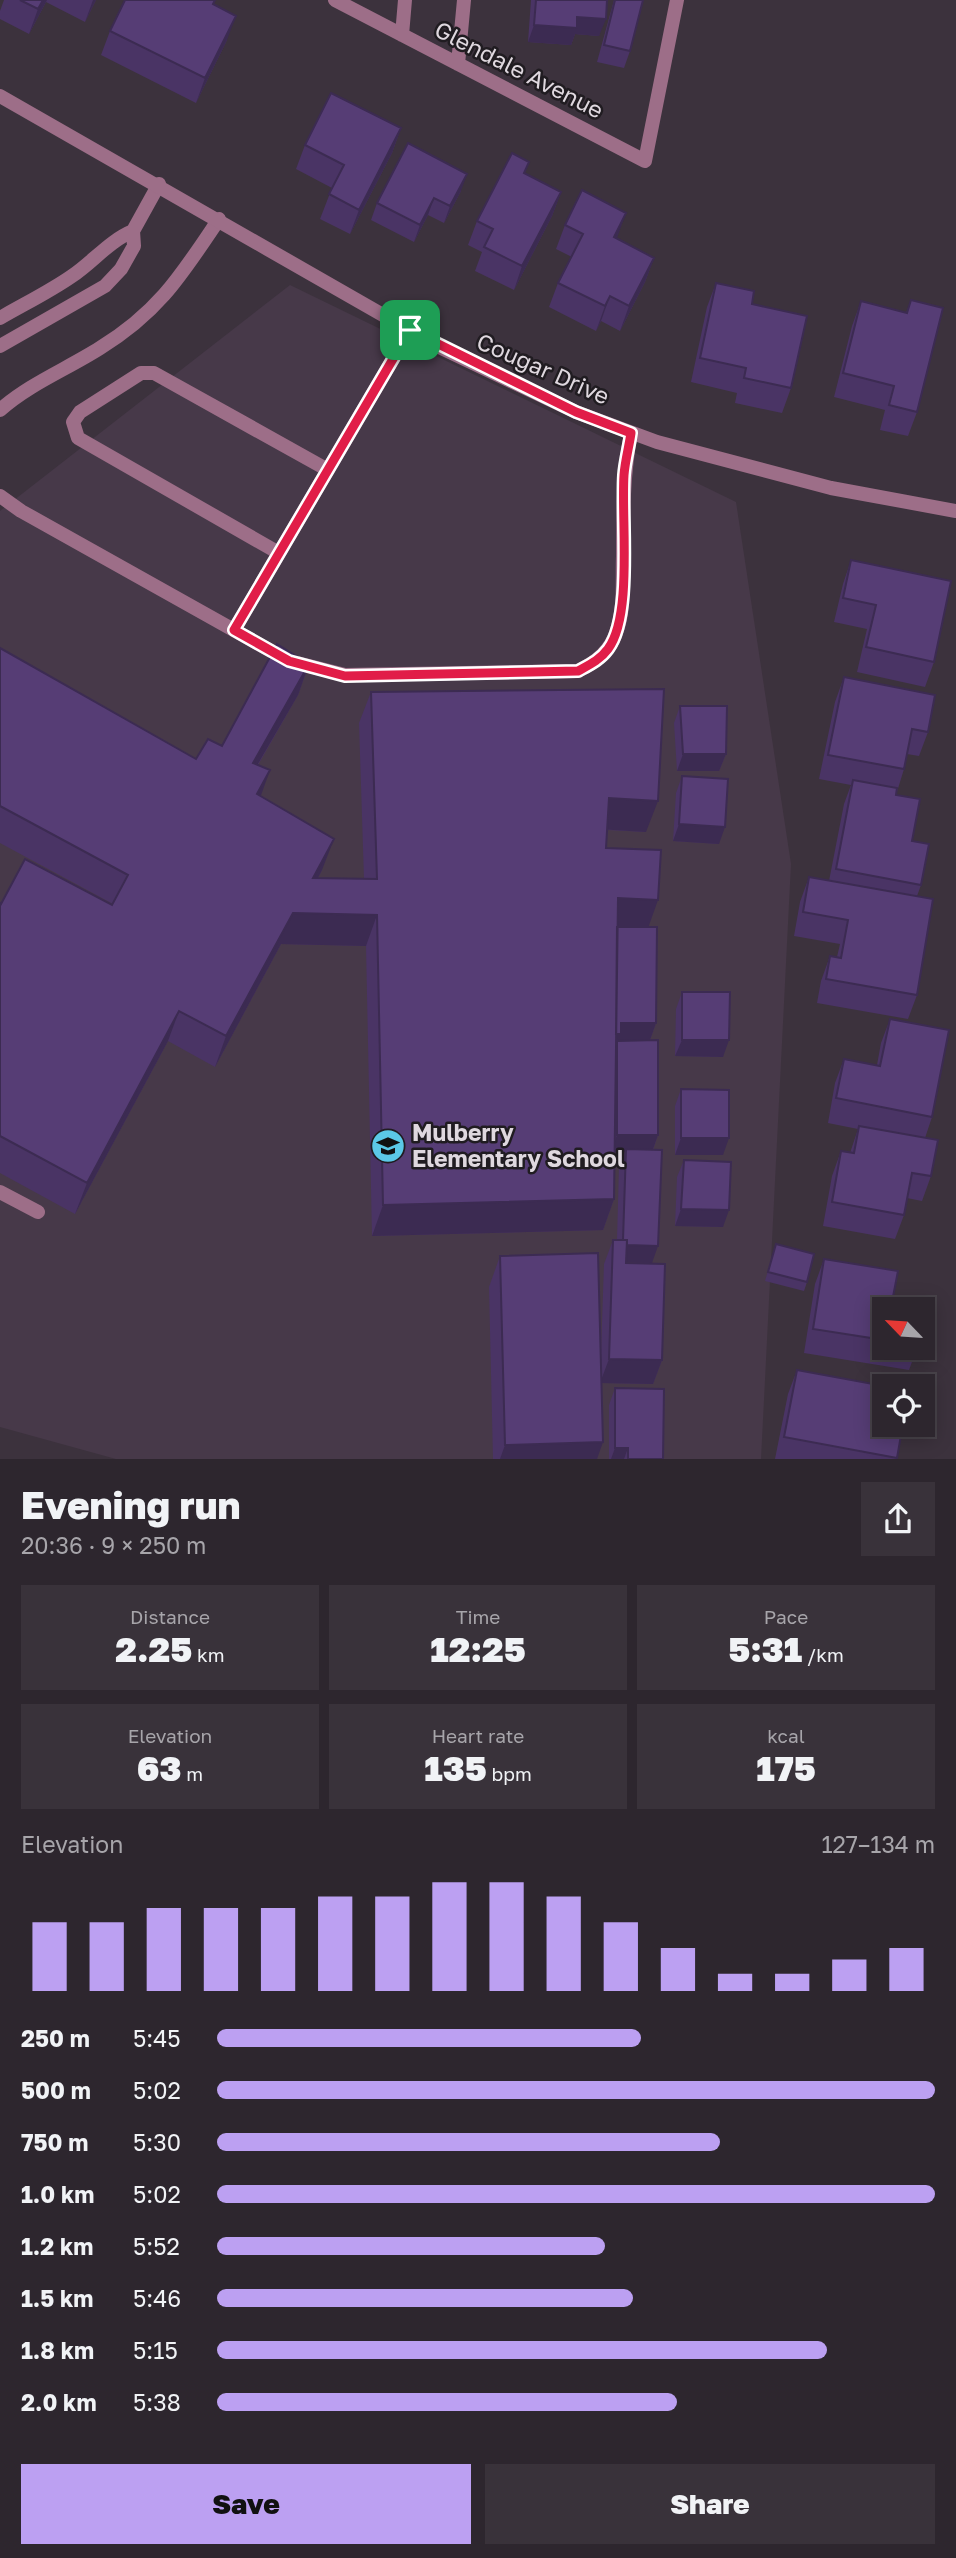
<!DOCTYPE html>
<meta charset="utf-8">
<style>
:root{--surface:#2d262e;--page:#39323a;--text:#f1f3f6;--muted:#a7a5aa;--line:#48434a;--accent:#bca0f2}
body{margin:0;font-family:"Golos Text",sans-serif;background:var(--page);color:var(--text);height:100vh;display:flex;flex-direction:column;font-size:26px;white-space:nowrap}
*{box-sizing:border-box;margin:0}
p{font-size:23px;color:var(--muted)}
.icon{flex:none;width:38px;height:38px;fill:none;stroke:currentColor;stroke-width:2;stroke-linecap:round;stroke-linejoin:round}
.map{position:relative;height:1459px;overflow:hidden}
.panel{display:flex;flex-direction:column;background:var(--surface);flex:1}
.panel>*{flex:none}
.needle{width:46px;rotate:295deg}
.tools{position:absolute;left:872px;top:1297px;display:grid;gap:14px}
.tools a{display:grid;place-items:center;width:63px;height:63px;border-radius:0px;background:var(--surface);box-shadow:0 4px 18px #0003,0 0 0 2px var(--line);font-size:35px}
.pin{position:absolute;display:grid;place-items:center;width:60px;height:60px;color:#fff;margin:-30px;border-radius:14px;box-shadow:0 4px 10px #0006}
.round{display:grid;place-items:center;flex:none;width:74px;height:74px;border-radius:0px;background:var(--page)}
.headline{display:flex;align-items:center;justify-content:space-between;height:119px;padding:0 21px}
h1{font-size:38px;font-weight:800;line-height:52px}
.stats{display:grid;grid-template-columns:repeat(3,1fr);gap:10px;height:119px;padding:7px 21px}
.stats div{display:grid;align-content:center;border-radius:0px;background:var(--page);text-align:center}
.stats b{font-size:35px;font-weight:800}
.stats small{font-size:19px;font-weight:400}
.stats p{font-size:19px}
.chart{height:196px;padding:14px 21px}
.chart p{display:flex;justify-content:space-between}
.chart svg{width:100%;height:126px;margin-top:7px;stroke:var(--accent);stroke-width:6}
.action{display:flex;gap:14px;margin-top:auto;padding:14px 21px}
.action a{flex:1;height:80px;border-radius:0px;background:var(--accent);color:#111;font-size:28px;font-weight:800;line-height:80px;text-align:center}
.action a+a{background:var(--page);color:var(--text)}
ul{padding:0 21px;list-style:none;font-size:23px}
li{display:grid;grid-template-columns:112px 84px 1fr;align-items:center;height:52px}
li i{height:18px;border-radius:9px;background:var(--accent)}
.map>svg:first-child{display:block}
</style>
<div class="map">
<svg width="956" height="1459" viewBox="0 0 956 1459">
<rect width="100%" height="100%" fill="#3c323d"/>
<path fill="#473949" d="M 290,285 L 736,502 L 791,864 L 761,1459 L 116,1459 L 0,1427 L 0,511 Z"/>
<g fill="none" stroke-linecap="round" stroke-linejoin="round">
<path stroke="#9d6e88" stroke-width="14" d="M 0,318 C 24,304 49,292 72,276 C 93,262 109,241 133,231
M 0,346 L 105,286 L 121,269 L 134,246 L 133,231 L 159,184
M 0,410 C 29,384 67,369 100,348 C 159,312 182,274 219,219
M 0,496 L 21,511 L 289,661 L 345,675 L 578,671 C 596,662 611,651 617,630 C 625,607 622,580 623,556 C 623,514 623,474 631,433
M 279,553 L 78,438 L 73,422 L 80,412 L 141,373 L 154,373 L 328,470
M 234,630 L 410,330
M 0,1192 L 38,1212"/>
<path stroke="#9d6e88" stroke-width="14" d="M 335,0 L 645,161 L 677,0
M 402,35 L 405,0
M 458,64 L 464,0
M 0,96 L 437,346 L 576,412 L 657,442 L 831,488 L 956,511"/>
</g>
<path fill="#4a3465" d="M 4,0 L 96,0 L 85,22 L 46,2 L 29,34 L 0,19 L 0,11 Z
M 531,0 L 607,0 L 599,36 L 575,34 L 571,45 L 528,42 Z
M 614,0 L 643,0 L 630,51 L 624,68 L 597,62 Z
M 215,5 L 227,40 L 196,103 L 101,55 L 110,31 Z
M 401,128 L 392,153 L 350,234 L 320,219 L 332,188 L 296,169 L 305,145 Z
M 525,173 L 561,192 L 552,216 L 514,290 L 475,271 L 482,252 L 468,245 L 477,221 Z
M 461,191 L 444,223 L 428,215 L 414,242 L 371,220 L 377,203 Z
M 565,225 L 617,239 L 654,258 L 645,282 L 620,331 L 601,321 L 596,331 L 549,307 L 558,283 L 572,257 L 556,249 Z
M 716,283 L 752,304 L 791,388 L 782,413 L 735,403 L 737,393 L 691,382 L 707,307 Z
M 911,300 L 917,412 L 908,436 L 880,430 L 885,410 L 834,397 L 852,326 L 861,301 L 906,313 Z
M 851,560 L 934,662 L 925,687 L 857,672 L 867,629 L 834,622 L 843,584 Z
M 0,648 L 196,759 L 222,746 L 309,664 L 298,695 L 258,765 L 261,796 L 322,870 L 318,878 L 364,879 L 359,723 L 371,692 L 646,832 L 607,830 L 606,848 L 649,927 L 656,1023 L 650,1040 L 619,1040 L 619,1041 L 658,1135 L 653,1150 L 652,1263 L 626,1262 L 662,1360 L 653,1384 L 602,1383 L 597,1459 L 493,1459 L 489,1287 L 500,1256 L 601,1352 L 604,1264 L 613,1240 L 617,1240 L 619,1166 L 625,1152 L 615,1152 L 614,1199 L 603,1230 L 372,1236 L 366,946 L 281,944 L 215,1067 L 168,1041 L 75,1214 L 0,1173 L 0,903 L 112,905 L 113,904 L 0,843 Z
M 844,677 L 928,732 L 919,756 L 907,754 L 904,769 L 896,795 L 912,841 L 921,885 L 917,896 L 917,995 L 908,1019 L 817,1003 L 821,981 L 830,956 L 837,957 L 840,944 L 794,936 L 800,902 L 809,877 L 829,881 L 844,804 L 851,785 L 819,779 L 835,702 Z
M 680,706 L 726,754 L 719,771 L 677,771 L 674,723 Z
M 682,776 L 719,844 L 673,841 L 676,793 Z
M 682,992 L 723,1057 L 675,1056 L 676,1009 Z
M 890,1019 L 932,1117 L 925,1138 L 931,1176 L 922,1201 L 907,1198 L 904,1215 L 895,1239 L 823,1226 L 832,1176 L 841,1151 L 850,1153 L 858,1129 L 828,1123 L 835,1083 L 844,1059 L 877,1065 L 881,1043 Z
M 681,1089 L 723,1155 L 675,1155 L 675,1106 Z
M 684,1160 L 723,1227 L 675,1226 L 677,1177 Z
M 776,1244 L 807,1282 L 804,1291 L 765,1281 Z
M 824,1259 L 884,1309 L 884,1348 L 917,1348 L 909,1370 L 804,1353 L 815,1284 Z
M 797,1370 L 903,1424 L 897,1459 L 775,1459 L 788,1394 Z
M 615,1388 L 663,1459 L 609,1459 L 609,1405 Z"/>
<path fill="#3c2b52" d="M 43,0 L 47,0 L 29,34 L 38,9 Z
M 93,0 L 96,0 L 85,22 Z
M 236,16 L 227,40 L 196,103 L 205,78 Z
M 577,17 L 606,19 L 599,36 L 575,34 L 571,45 L 528,42 L 534,25 Z
M 401,128 L 392,153 L 350,234 L 359,210 Z
M 467,174 L 461,191 L 444,223 L 450,206 Z
M 561,192 L 552,216 L 514,290 L 522,266 Z
M 434,198 L 428,215 L 414,242 L 420,225 Z
M 626,213 L 617,238 L 605,261 L 614,237 Z
M 654,258 L 645,282 L 620,331 L 629,306 Z
M 610,296 L 601,321 L 596,331 L 605,306 Z
M 309,664 L 298,695 L 241,793 L 253,763 Z
M 683,754 L 726,754 L 719,771 L 677,771 Z
M 270,770 L 259,801 L 257,794 Z
M 609,798 L 658,801 L 646,832 L 598,829 Z
M 679,824 L 725,827 L 719,844 L 673,841 Z
M 334,839 L 322,870 L 302,909 L 313,878 Z
M 618,898 L 658,900 L 647,931 L 616,929 Z
M 293,913 L 377,915 L 366,946 L 281,944 L 215,1067 L 226,1036 Z
M 179,1011 L 168,1041 L 75,1214 L 87,1183 Z
M 621,1023 L 656,1023 L 650,1040 L 619,1040 L 617,1046 L 617,1041 L 613,1051 L 609,1051 Z
M 682,1040 L 729,1040 L 723,1057 L 675,1056 Z
M 617,1135 L 658,1135 L 652,1152 L 626,1149 L 625,1152 L 611,1152 Z
M 681,1138 L 729,1138 L 723,1155 L 675,1155 Z
M 614,1199 L 603,1230 L 372,1236 L 383,1205 Z
M 681,1209 L 729,1210 L 723,1227 L 675,1226 Z
M 622,1245 L 658,1246 L 652,1263 L 616,1262 Z
M 609,1359 L 662,1360 L 653,1384 L 600,1383 Z
M 603,1442 L 597,1459 L 500,1459 L 505,1445 Z
M 615,1448 L 628,1448 L 624,1459 L 611,1459 Z"/>
<path fill="#563d75" stroke="#3c2b52" stroke-width="2" d="M 20,0 L 43,0 L 38,9 Z
M 125,0 L 215,0 L 213,4 L 236,16 L 205,78 L 110,31 Z
M 536,0 L 607,0 L 606,19 L 577,17 L 577,28 L 534,25 Z
M 615,0 L 643,0 L 630,51 L 604,45 Z
M 331,93 L 401,128 L 359,210 L 329,194 L 344,165 L 305,145 Z
M 408,143 L 467,174 L 450,206 L 434,198 L 420,225 L 377,203 Z
M 512,153 L 529,162 L 524,173 L 561,192 L 522,266 L 484,247 L 493,229 L 477,221 Z
M 582,190 L 626,213 L 614,237 L 654,258 L 629,306 L 610,296 L 605,306 L 558,283 L 583,234 L 565,225 Z
M 716,283 L 754,291 L 752,304 L 807,316 L 791,388 L 744,378 L 746,368 L 700,358 Z
M 911,300 L 943,308 L 917,412 L 889,405 L 894,386 L 843,373 L 861,301 L 907,313 Z
M 851,560 L 951,581 L 934,662 L 866,647 L 876,605 L 843,598 Z
M 277,644 L 309,664 L 253,763 L 270,770 L 257,794 L 334,839 L 313,878 L 377,879 L 371,692 L 664,689 L 658,801 L 609,798 L 606,848 L 661,850 L 658,900 L 618,898 L 614,1199 L 383,1205 L 377,915 L 293,913 L 226,1036 L 179,1011 L 87,1183 L 0,1136 L 0,903 L 1,904 L 25,859 L 112,905 L 128,875 L 0,806 L 0,648 L 196,759 L 208,739 L 222,746 Z
M 844,677 L 935,695 L 928,732 L 912,729 L 904,769 L 828,755 Z
M 680,706 L 727,706 L 726,754 L 683,754 Z
M 682,776 L 728,779 L 725,827 L 679,824 Z
M 853,780 L 897,788 L 896,795 L 920,799 L 912,841 L 929,844 L 921,885 L 836,869 Z
M 809,877 L 933,899 L 917,995 L 826,979 L 830,956 L 841,958 L 848,920 L 803,912 Z
M 617,927 L 657,927 L 656,1023 L 621,1023 L 621,1034 L 616,1034 Z
M 682,992 L 730,992 L 729,1040 L 682,1040 Z
M 890,1019 L 949,1030 L 932,1117 L 836,1098 L 844,1059 L 880,1066 Z
M 658,1040 L 658,1135 L 617,1135 L 617,1041 Z
M 681,1089 L 729,1090 L 729,1138 L 681,1138 Z
M 859,1126 L 938,1140 L 931,1176 L 912,1173 L 904,1215 L 832,1202 L 841,1151 L 854,1153 Z
M 626,1149 L 662,1150 L 658,1246 L 627,1245 L 627,1240 L 623,1240 Z
M 684,1160 L 731,1162 L 729,1210 L 681,1209 Z
M 613,1240 L 627,1240 L 626,1263 L 665,1264 L 662,1360 L 609,1359 Z
M 776,1244 L 814,1254 L 807,1282 L 768,1272 Z
M 598,1253 L 603,1442 L 505,1445 L 500,1256 Z
M 824,1259 L 898,1271 L 892,1302 L 924,1306 L 922,1318 L 922,1309 L 884,1309 L 884,1340 L 813,1329 Z
M 797,1370 L 884,1386 L 884,1424 L 903,1424 L 897,1458 L 784,1437 Z
M 615,1388 L 664,1389 L 663,1459 L 628,1459 L 628,1448 L 615,1448 Z"/>
<g fill="none" stroke-linecap="round" stroke-linejoin="round">
<g stroke="#fff" stroke-width="14">
<path id="route" d="M 410,330 L 576,412 L 631,433 C 629,447 625,461 624,475 C 621,519 633,616 608,649 C 600,660 589,665 578,671 L 345,676 L 289,661 L 234,630 Z"/>
</g>
<use href="#route" stroke="#e11d48" stroke-width="9"/>
</g>
<defs>
<g id="school-disc" transform="scale(1.75)"><circle r="9.5" fill="#5bc8e7" stroke="#201c21"/><path d="M0-5L7-2L0 1L-7-2ZM-4 1L0 2.5L4 1V4Q0 6-4 4Z" fill="#111"/></g>
</defs>
<g fill-rule="evenodd">
<use href="#school-disc" x="388" y="1146"/>
</g>
<g text-anchor="middle" stroke-width="5" stroke-linejoin="round" paint-order="stroke">
<g font-size="23" fill="#dfd8df" stroke="#201c21">
<text transform="translate(519 70) rotate(27)" y="8">Glendale Avenue</text>
<text transform="translate(543 369) rotate(24)" y="8">Cougar Drive</text>
</g>
<g font-size="23" font-weight="bold" fill="#dfd8df" stroke="#201c21" text-anchor="start">
<text x="412" y="1141">Mulberry<tspan x="412" dy="26">Elementary School</tspan></text>
</g>
</g>
</svg>
<div class="tools">
<a><svg class="needle" viewBox="-14 -14 28 28"><path d="M0-13l5 13h-10z" fill="#e53935"/><path d="M0 13l5-13h-10z" fill="#a7a5aa"/></svg></a>
<a><svg class="icon" aria-label="locate" viewBox="0 0 24 24"><circle cx="12" cy="12" r="6"/><path d="M12 2v4M12 18v4M2 12h4M18 12h4"/></svg></a>
</div>
<div class="pin" style="left:410px;top:330px;background:#1e9e55"><svg class="icon" aria-label="arrive" viewBox="0 0 24 24"><path d="M6 21V4h12l-3 4 3 4H6"/></svg></div>
</div>
<section class="panel">
<div class="headline"><div><h1>Evening run</h1><p>20:36 · 9 × 250 m</p></div><a class="round"><svg class="icon" aria-label="share" viewBox="0 0 24 24"><path d="M12 15V3M7 8l5-5 5 5M5 13v7h14v-7"/></svg></a></div>
<div class="stats">
<div><p>Distance</p><b>2.25<small> km</small></b></div>
<div><p>Time</p><b>12:25</b></div>
<div><p>Pace</p><b>5:31<small> /km</small></b></div>
</div>
<div class="stats">
<div><p>Elevation</p><b>63<small> m</small></b></div>
<div><p>Heart rate</p><b>135<small> bpm</small></b></div>
<div><p>kcal</p><b>175</b></div>
</div>
<div class="chart"><p><span>Elevation</span>127–134 m</p>
<svg viewBox="0 0 160 44" preserveAspectRatio="none"><path d="M5 44V20M15 44V20M25 44V15M35 44V15M45 44V15M55 44V11M65 44V11M75 44V6M85 44V6M95 44V11M105 44V20M115 44V29M125 44V38M135 44V38M145 44V33M155 44V29"/></svg>
</div>
<ul>
<li><b>250 m</b>5:45<i style="width:59%"></i></li>
<li><b>500 m</b>5:02<i style="width:100%"></i></li>
<li><b>750 m</b>5:30<i style="width:70%"></i></li>
<li><b>1.0 km</b>5:02<i style="width:100%"></i></li>
<li><b>1.2 km</b>5:52<i style="width:54%"></i></li>
<li><b>1.5 km</b>5:46<i style="width:58%"></i></li>
<li><b>1.8 km</b>5:15<i style="width:85%"></i></li>
<li><b>2.0 km</b>5:38<i style="width:64%"></i></li>
</ul>
<div class="action"><a>Save</a><a>Share</a></div>
</section>
